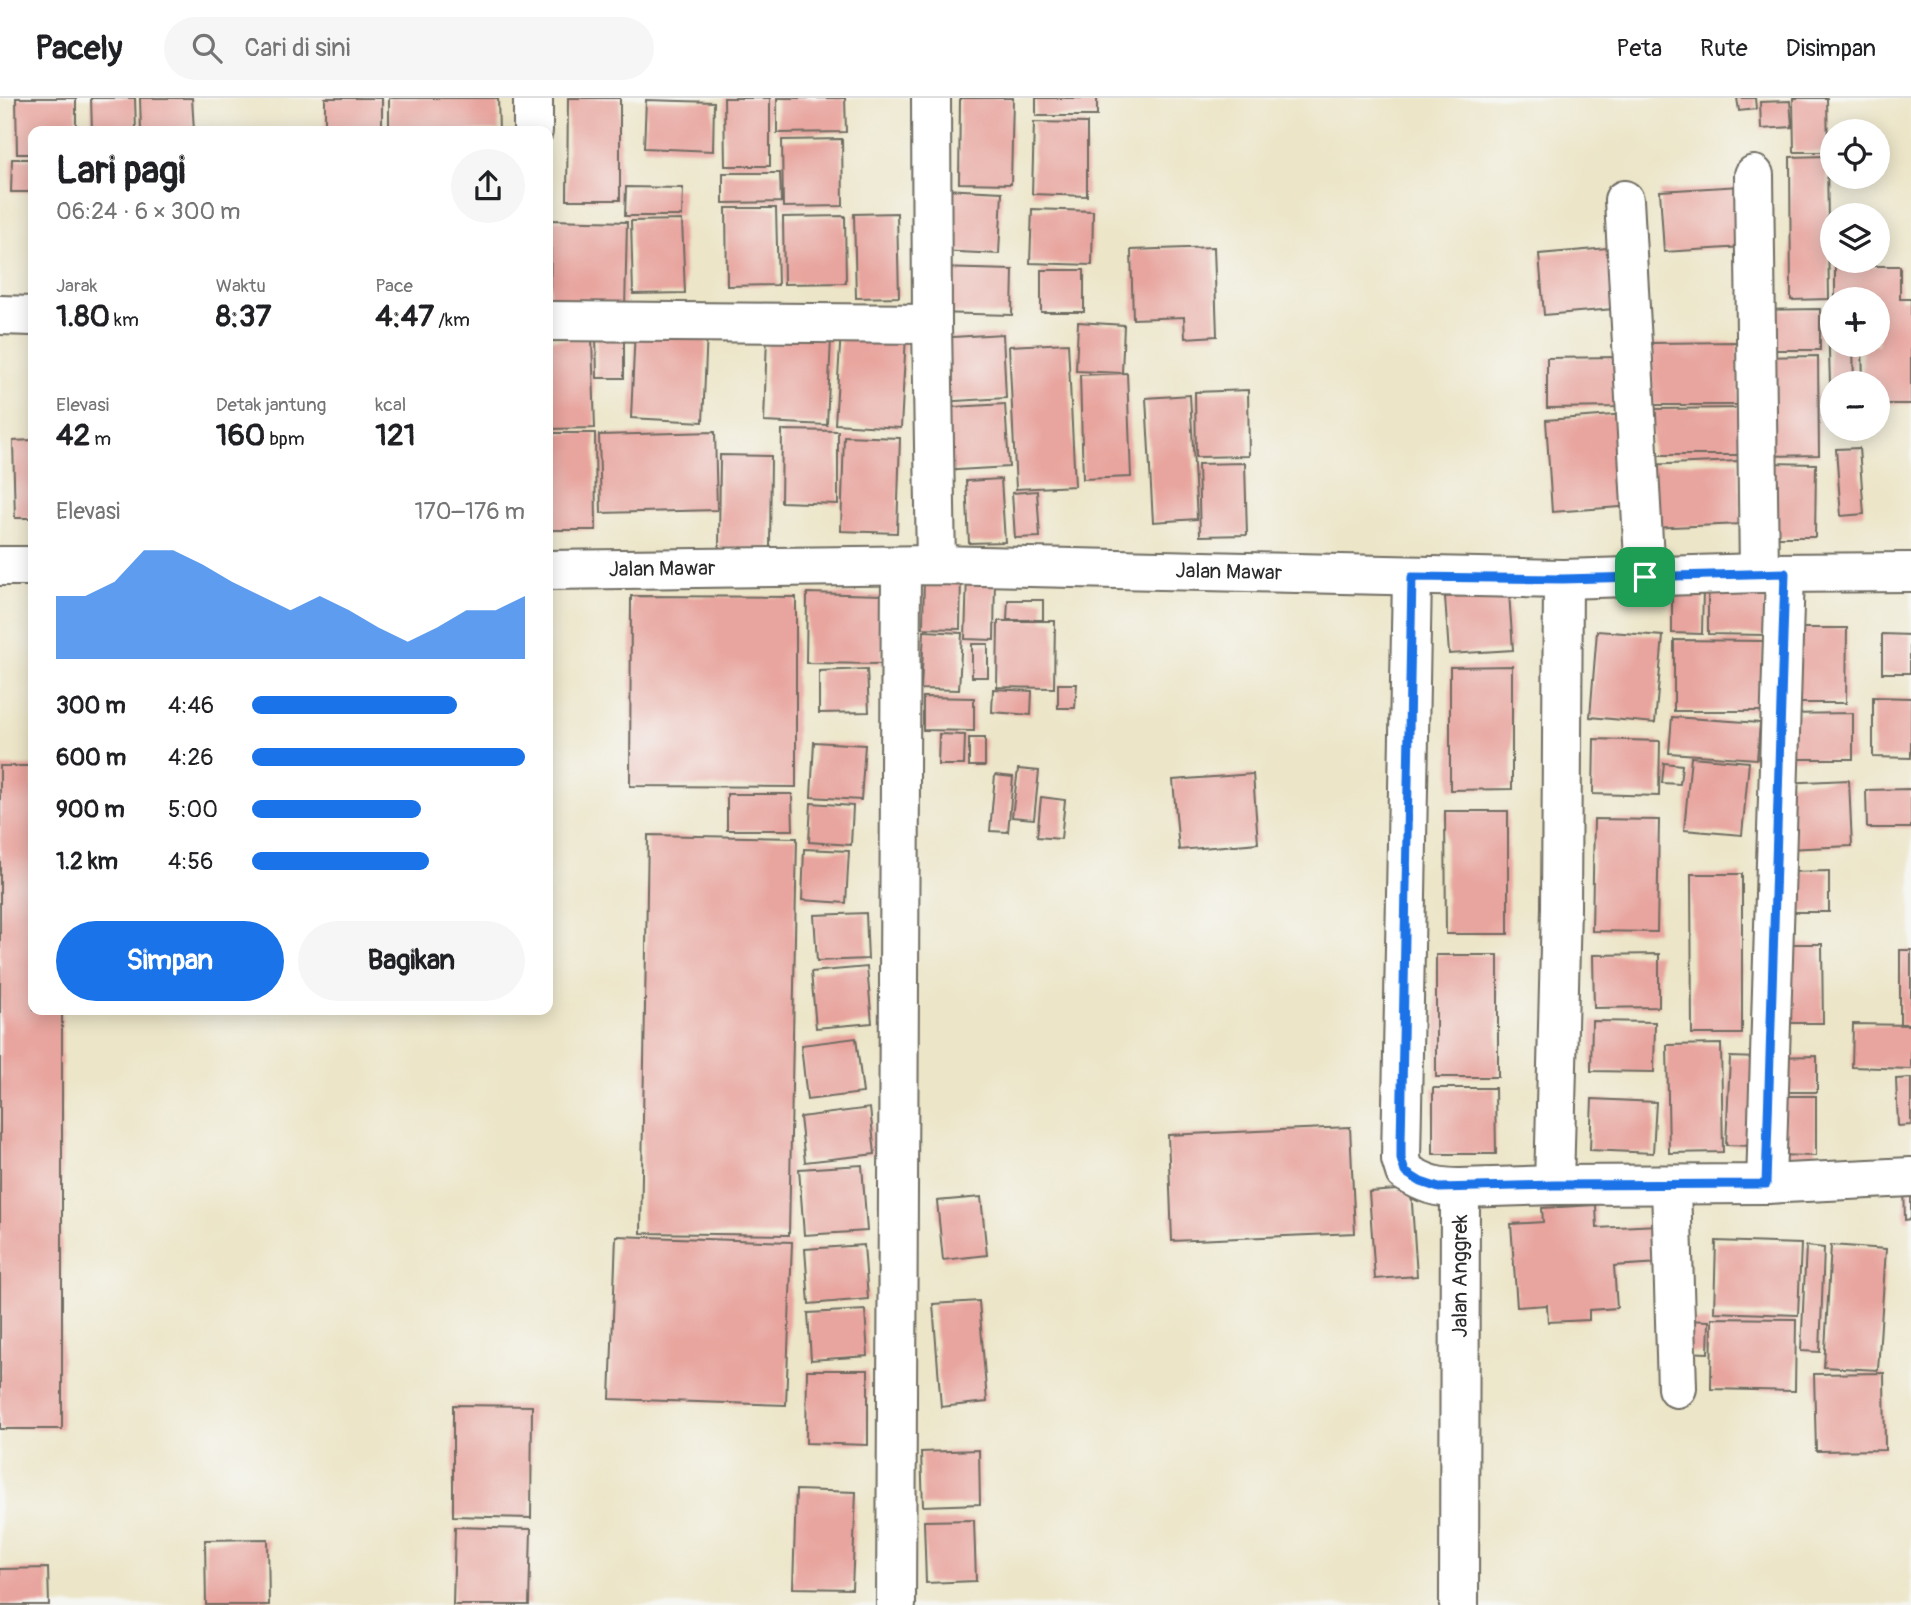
<!DOCTYPE html>
<html lang="id">
<meta charset="utf-8">
<style>
:root{--surface:#fff;--page:#f6f6f6;--text:#202124;--muted:#757577;--line:#e0e0e0;--accent:#1a73e8}
body{margin:0;font-family:Pangolin,sans-serif;background:var(--page);color:var(--text);height:100vh;display:flex;flex-direction:column;font-size:26px;white-space:nowrap}
*{box-sizing:border-box;margin:0}
p{font-size:23px;color:var(--muted)}
.icon{flex:none;width:38px;height:38px;fill:none;stroke:currentColor;stroke-width:2;stroke-linecap:round;stroke-linejoin:round}
.map{position:relative;flex:1;overflow:hidden}
.drawer{position:absolute;left:28px;top:28px;width:525px;height:889px;display:flex;flex-direction:column;background:var(--surface);border-radius:14px;box-shadow:0 4px 18px #0003}
.drawer>*{flex:none}
.buttons{position:absolute;left:1820px;top:21px;display:grid;gap:14px}
.buttons a{display:grid;place-items:center;width:70px;height:70px;border-radius:50%;background:var(--surface);box-shadow:0 4px 18px #0003;font-size:35px}
.pin{position:absolute;display:grid;place-items:center;width:60px;height:60px;color:#fff;margin:-30px;border-radius:14px;box-shadow:0 4px 10px #0006}
.round{display:grid;place-items:center;flex:none;width:74px;height:74px;border-radius:37px;background:var(--page)}
.summary{display:flex;align-items:center;justify-content:space-between;height:119px;padding:0 28px}
h1{font-size:38px;font-weight:700;line-height:52px}
.metrics{display:grid;grid-template-columns:repeat(3,1fr);gap:10px;height:119px;padding:7px 28px}
.metrics div{display:grid;align-content:center}
.metrics b{font-size:30px;font-weight:700}
.metrics small{font-size:19px;font-weight:400}
.metrics p{font-size:19px}
.chart{height:196px;padding:14px 28px}
.chart p{display:flex;justify-content:space-between}
.chart svg{width:100%;height:126px;margin-top:7px;fill:var(--accent);opacity:.7}
.action{display:flex;gap:14px;margin-top:auto;padding:14px 28px}
.action a{flex:1;height:80px;border-radius:42px;background:var(--accent);color:#fff;font-size:28px;font-weight:700;line-height:80px;text-align:center}
.action a+a{background:var(--page);color:var(--text)}
ul{padding:0 28px;list-style:none;font-size:23px}
li{display:grid;grid-template-columns:112px 84px 1fr;align-items:center;height:52px}
li i{height:18px;border-radius:9px;background:var(--accent)}
header{display:flex;align-items:center;gap:42px;box-sizing:border-box;height:98px;padding:0 35px;background:var(--surface);border-bottom:2px solid var(--line)}
header strong{font-size:33px}
nav{display:flex;gap:38px;margin-inline-start:auto;font-size:24px}
.search{width:490px;height:63px;background:var(--page);display:flex;align-items:center;gap:18px;box-sizing:border-box;padding:0 24px;border-radius:38px;color:var(--muted);font-size:26px}
.map>svg:first-child{display:block}
</style>
<header>
<strong>Pacely</strong>
<div class="search"><svg class="icon" aria-label="search" viewBox="0 0 24 24"><circle cx="10" cy="10" r="6"/><path d="M15 15l6 6"/></svg>Cari di sini</div>
<nav><a>Peta</a><a>Rute</a><a>Disimpan</a></nav>
</header>
<div class="map">
<svg width="1911" height="1507" viewBox="0 0 1911 1507">
<rect width="100%" height="100%" fill="#f6f6f2"/>
<filter id="ink" filterUnits="userSpaceOnUse"><feTurbulence type="fractalNoise" baseFrequency=".0143" numOctaves="2"/><feDisplacementMap in="SourceGraphic" scale="14" xChannelSelector="R" yChannelSelector="G"/><feConvolveMatrix kernelMatrix="1 2 1 2 8 2 1 2 1" color-interpolation-filters="sRGB"/></filter>
<filter id="wash" filterUnits="userSpaceOnUse"><feTurbulence type="fractalNoise" baseFrequency=".00686" numOctaves="4" result="noise"/><feDisplacementMap in="SourceGraphic" scale="28" xChannelSelector="R" yChannelSelector="G"/><feGaussianBlur stdDeviation="1.57" result="paint"/><feColorMatrix in="noise" values="0 0 0 0 0 0 0 0 0 0 0 0 0 0 0 0 0 1.4 0 .05"/><feComposite in="paint" operator="in"/></filter>
<g filter="url(#wash)">
<rect width="100%" height="100%" fill="#ece5c8"/>
<g id="blocks">
<path fill="#e8a49e" d="M 16,0 L 76,0 L 76,33 L 33,33 L 33,56 L 17,56 Z
M 91,0 L 135,0 L 136,33 L 92,33 Z
M 140,0 L 192,0 L 194,33 L 141,33 Z
M 325,0 L 382,0 L 382,33 L 325,33 Z
M 389,0 L 498,0 L 499,33 L 389,33 Z
M 568,0 L 620,0 L 620,102 L 567,102 Z
M 724,0 L 770,0 L 770,68 L 725,68 Z
M 777,0 L 845,0 L 846,34 L 777,35 Z
M 960,0 L 1013,0 L 1011,86 L 959,85 Z
M 1036,0 L 1097,0 L 1097,18 L 1036,18 Z
M 1737,0 L 1755,0 L 1756,11 L 1739,13 Z
M 1793,0 L 1827,0 L 1828,54 L 1794,54 Z
M 646,2 L 714,4 L 713,53 L 644,50 Z
M 1790,3 L 1792,29 L 1761,31 L 1760,4 Z
M 1034,24 L 1087,25 L 1087,98 L 1032,96 Z
M 842,41 L 843,108 L 783,109 L 782,42 Z
M 1827,58 L 1829,201 L 1791,202 L 1790,59 Z
M 12,61 L 33,61 L 33,94 L 11,94 Z
M 723,75 L 780,75 L 781,104 L 723,105 Z
M 1740,88 L 1743,149 L 1664,154 L 1660,93 Z
M 626,89 L 683,90 L 682,118 L 625,118 Z
M 943,91 L 1002,94 L 999,156 L 939,153 Z
M 726,110 L 776,110 L 778,187 L 727,188 Z
M 1032,111 L 1093,113 L 1092,167 L 1030,165 Z
M 897,115 L 899,199 L 856,200 L 854,116 Z
M 845,118 L 846,185 L 784,186 L 783,119 Z
M 551,122 L 627,124 L 625,212 L 550,211 Z
M 682,122 L 685,195 L 633,196 L 631,123 Z
M 1214,149 L 1217,238 L 1185,240 L 1184,219 L 1133,221 L 1131,152 Z
M 1619,149 L 1625,210 L 1544,217 L 1539,156 Z
M 1835,168 L 1900,168 L 1900,201 L 1911,201 L 1911,306 L 1878,306 L 1878,285 L 1863,285 L 1862,247 L 1878,247 L 1878,201 L 1835,201 Z
M 936,170 L 1013,172 L 1012,217 L 935,215 Z
M 1041,172 L 1084,172 L 1084,214 L 1041,214 Z
M 1820,211 L 1820,252 L 1763,252 L 1762,212 Z
M 1828,223 L 1832,223 L 1832,247 L 1853,247 L 1854,285 L 1830,285 Z
M 1078,224 L 1124,227 L 1122,275 L 1076,273 Z
M 635,230 L 707,233 L 703,324 L 631,320 Z
M 841,233 L 906,237 L 901,330 L 835,326 Z
M 624,235 L 624,280 L 597,280 L 596,236 Z
M 1003,236 L 1006,300 L 939,304 L 936,240 Z
M 767,238 L 831,240 L 827,327 L 764,324 Z
M 548,241 L 592,241 L 595,330 L 548,331 Z
M 1738,244 L 1739,307 L 1652,307 L 1652,245 Z
M 1068,245 L 1075,388 L 1016,391 L 1009,248 Z
M 1818,258 L 1819,357 L 1764,358 L 1763,259 Z
M 1618,259 L 1619,309 L 1547,310 L 1547,260 Z
M 1127,275 L 1131,379 L 1083,381 L 1080,277 Z
M 1248,292 L 1249,358 L 1196,359 L 1195,294 Z
M 1190,297 L 1197,421 L 1153,424 L 1146,300 Z
M 1005,306 L 1009,369 L 940,373 L 937,310 Z
M 1740,310 L 1741,357 L 1652,357 L 1652,311 Z
M 1627,316 L 1633,408 L 1552,414 L 1546,322 Z
M 782,332 L 838,333 L 838,406 L 781,404 Z
M 715,334 L 717,412 L 601,415 L 599,337 Z
M 548,335 L 595,335 L 596,432 L 548,432 Z
M 844,338 L 900,340 L 897,435 L 841,433 Z
M 33,342 L 33,420 L 15,420 L 13,343 Z
M 1859,350 L 1864,416 L 1841,418 L 1836,351 Z
M 720,357 L 771,358 L 770,451 L 719,451 Z
M 1738,363 L 1742,426 L 1648,430 L 1646,367 Z
M 1245,365 L 1247,437 L 1200,438 L 1198,366 Z
M 1771,365 L 1816,366 L 1815,439 L 1769,439 Z
M 1001,381 L 1005,444 L 969,445 L 966,383 Z
M 1037,393 L 1040,439 L 1015,440 L 1012,395 Z
M 967,476 L 995,476 L 994,542 L 965,541 Z
M 924,477 L 961,477 L 960,531 L 923,530 Z
M 1672,490 L 1703,491 L 1702,536 L 1672,535 Z
M 1708,492 L 1765,492 L 1765,537 L 1708,536 Z
M 807,495 L 883,497 L 882,566 L 806,565 Z
M 1509,495 L 1513,552 L 1449,556 L 1445,499 Z
M 631,498 L 796,499 L 796,689 L 630,688 Z
M 1008,502 L 1043,502 L 1043,522 L 1007,522 Z
M 998,523 L 1055,523 L 1054,590 L 997,589 Z
M 1785,530 L 1847,530 L 1846,605 L 1785,605 Z
M 924,533 L 962,535 L 959,592 L 921,591 Z
M 1597,533 L 1663,538 L 1655,625 L 1590,619 Z
M 1882,536 L 1910,537 L 1910,575 L 1882,575 Z
M 1674,542 L 1763,543 L 1762,613 L 1674,613 Z
M 972,546 L 988,546 L 988,579 L 972,579 Z
M 1512,568 L 1512,691 L 1450,692 L 1450,569 Z
M 867,571 L 869,614 L 819,615 L 819,573 Z
M 1058,586 L 1077,586 L 1075,610 L 1058,610 Z
M 993,591 L 1032,593 L 1031,617 L 992,614 Z
M 923,599 L 974,600 L 974,633 L 923,632 Z
M 1873,599 L 1911,600 L 1911,660 L 1873,659 Z
M 1853,615 L 1853,661 L 1783,661 L 1783,616 Z
M 1672,619 L 1760,625 L 1757,661 L 1669,655 Z
M 939,636 L 965,637 L 964,667 L 938,667 Z
M 969,640 L 985,640 L 985,668 L 969,668 Z
M 1594,641 L 1660,643 L 1659,698 L 1593,696 Z
M 814,644 L 865,647 L 861,702 L 811,699 Z
M 1691,659 L 1749,664 L 1742,737 L 1684,732 Z
M 1664,665 L 1682,667 L 1680,686 L 1662,685 Z
M 0,668 L 33,668 L 33,912 L 62,912 L 62,1331 L 0,1331 Z
M 1018,671 L 1039,673 L 1034,721 L 1012,719 Z
M 1253,676 L 1258,745 L 1179,752 L 1173,682 Z
M 995,677 L 1013,679 L 1008,734 L 990,733 Z
M 1849,682 L 1852,748 L 1785,751 L 1782,685 Z
M 1911,691 L 1911,730 L 1867,730 L 1866,692 Z
M 727,696 L 792,696 L 793,732 L 727,732 Z
M 1041,699 L 1065,702 L 1061,741 L 1037,739 Z
M 811,705 L 853,708 L 851,747 L 809,744 Z
M 1445,713 L 1508,713 L 1508,836 L 1446,836 Z
M 1594,721 L 1659,722 L 1657,834 L 1592,833 Z
M 648,737 L 797,740 L 789,1137 L 641,1135 Z
M 804,751 L 849,753 L 846,805 L 802,802 Z
M 1829,773 L 1829,814 L 1787,814 L 1787,774 Z
M 1691,776 L 1742,776 L 1742,936 L 1692,936 Z
M 866,815 L 868,861 L 817,863 L 814,817 Z
M 1785,846 L 1822,846 L 1823,925 L 1786,925 Z
M 1900,852 L 1911,852 L 1911,926 L 1900,926 Z
M 1659,856 L 1659,909 L 1594,910 L 1593,857 Z
M 1436,857 L 1498,857 L 1498,979 L 1436,979 Z
M 867,869 L 872,925 L 816,930 L 811,874 Z
M 1592,923 L 1655,924 L 1654,974 L 1591,973 Z
M 1853,926 L 1911,927 L 1911,971 L 1852,969 Z
M 856,940 L 863,995 L 807,1002 L 801,947 Z
M 1721,946 L 1723,1054 L 1669,1055 L 1667,947 Z
M 1817,958 L 1817,994 L 1774,994 L 1774,959 Z
M 1730,959 L 1758,960 L 1754,1048 L 1726,1047 Z
M 1911,980 L 1911,1027 L 1898,1028 L 1896,981 Z
M 1433,990 L 1495,990 L 1496,1056 L 1433,1056 Z
M 1769,998 L 1816,998 L 1816,1058 L 1768,1057 Z
M 1592,1001 L 1656,1004 L 1653,1055 L 1590,1052 Z
M 870,1010 L 875,1056 L 805,1064 L 800,1019 Z
M 1350,1029 L 1355,1135 L 1172,1143 L 1168,1037 Z
M 862,1067 L 867,1133 L 804,1137 L 799,1071 Z
M 1904,1088 L 1911,1088 L 1911,1121 L 1905,1122 Z
M 1411,1091 L 1417,1178 L 1375,1181 L 1369,1094 Z
M 981,1099 L 987,1157 L 943,1162 L 937,1103 Z
M 1596,1107 L 1597,1130 L 1658,1127 L 1660,1165 L 1614,1168 L 1617,1210 L 1589,1212 L 1589,1222 L 1548,1224 L 1547,1207 L 1517,1209 L 1511,1126 L 1543,1124 L 1542,1110 Z
M 616,1138 L 792,1144 L 786,1307 L 610,1301 Z
M 1716,1143 L 1801,1146 L 1798,1217 L 1714,1214 Z
M 864,1147 L 868,1201 L 809,1206 L 805,1151 Z
M 1831,1147 L 1886,1151 L 1878,1272 L 1824,1269 Z
M 1806,1148 L 1824,1150 L 1820,1254 L 1801,1253 Z
M 979,1203 L 987,1304 L 941,1309 L 933,1206 Z
M 865,1212 L 868,1258 L 811,1262 L 808,1215 Z
M 1712,1220 L 1796,1221 L 1795,1293 L 1711,1291 Z
M 1684,1222 L 1709,1223 L 1708,1255 L 1683,1254 Z
M 807,1272 L 868,1272 L 868,1347 L 806,1345 Z
M 1884,1275 L 1885,1352 L 1816,1353 L 1814,1276 Z
M 453,1307 L 532,1308 L 531,1420 L 453,1418 Z
M 979,1352 L 980,1406 L 923,1408 L 921,1354 Z
M 796,1392 L 856,1394 L 852,1491 L 793,1490 Z
M 974,1422 L 976,1483 L 926,1485 L 924,1423 Z
M 455,1429 L 531,1431 L 529,1507 L 453,1507 Z
M 268,1441 L 269,1507 L 206,1507 L 205,1442 Z
M 48,1470 L 49,1507 L 0,1507 L 0,1471 Z"/>
</g>
</g>
<g filter="url(#ink)">
<use href="#blocks" fill-opacity="0" stroke="#6f6c62" stroke-width="2"/>
<g fill="none" stroke-linecap="round" stroke-linejoin="round">
<g stroke="#6f6c62" stroke-width="42">
<g id="minor">
<path d="M 533,0 L 533,33"/>
<path d="M 931,0 L 932,226 L 936,467"/>
<path d="M 1754,77 L 1759,475"/>
<path d="M 1624,102 L 1645,479"/>
<path d="M 0,217 L 33,218"/>
<path d="M 548,223 L 932,226"/>
<path d="M 0,468 L 33,468"/>
<path id="s1" d="M 548,472 L 936,467 L 1563,481 L 1759,475 L 1911,474"/>
<path d="M 1412,479 L 1401,1061 L 1405,1074 C 1425,1086 1436,1090 1460,1090"/>
<path d="M 1766,1086 L 1785,475"/>
<path d="M 1554,1087 L 1561,809 L 1563,481"/>
<path d="M 1671,1088 L 1677,1290"/>
<path d="M 896,1507 L 901,468"/>
<path id="s2" d="M 1459,1507 L 1460,1090 L 1554,1087 L 1766,1086 L 1911,1079"/>
</g>
</g>
<use href="#minor" stroke="#fff" stroke-width="38"/>
</g>
</g>
<g fill="none" stroke-linecap="round" stroke-linejoin="round" filter="url(#ink)">
<g stroke="#fff" stroke-width="14">
<path id="route" d="M 1785,475 L 1766,1086 L 1554,1087 L 1439,1090 L 1421,1084 L 1405,1074 L 1401,1061 L 1401,1045 L 1412,479 L 1563,481 Z"/>
</g>
<use href="#route" stroke="#1a73e8" stroke-width="9"/>
</g>
<g text-anchor="middle" stroke-width="5" stroke-linejoin="round" paint-order="stroke">
<g font-size="21" fill="#2b2b2b" stroke="#f6f6f2">
<text dy="7" stroke="none"><textPath href="#s1" startOffset="114">Jalan Mawar</textPath></text>
<text dy="7" stroke="none"><textPath href="#s1" startOffset="681">Jalan Mawar</textPath></text>
<text dy="7" stroke="none"><textPath href="#s2" startOffset="329">Jalan Anggrek</textPath></text>
</g>
</g>
</svg>
<div class="buttons">
<a><svg class="icon" aria-label="locate" viewBox="0 0 24 24"><circle cx="12" cy="12" r="6"/><path d="M12 2v4M12 18v4M2 12h4M18 12h4"/></svg></a>
<a><svg class="icon" aria-label="layers" viewBox="0 0 24 24"><path d="M12 4l9 5-9 5-9-5zM3 14l9 5 9-5"/></svg></a>
<a>+</a>
<a>−</a>
</div>
<div class="pin" style="left:1645px;top:479px;background:#1e9e55"><svg class="icon" aria-label="arrive" viewBox="0 0 24 24"><path d="M6 21V4h12l-3 4 3 4H6"/></svg></div>
<section class="drawer">
<div class="summary"><div><h1>Lari pagi</h1><p>06:24 · 6 × 300 m</p></div><a class="round"><svg class="icon" aria-label="share" viewBox="0 0 24 24"><path d="M12 15V3M7 8l5-5 5 5M5 13v7h14v-7"/></svg></a></div>
<div class="metrics">
<div><p>Jarak</p><b>1.80<small> km</small></b></div>
<div><p>Waktu</p><b>8:37</b></div>
<div><p>Pace</p><b>4:47<small> /km</small></b></div>
</div>
<div class="metrics">
<div><p>Elevasi</p><b>42<small> m</small></b></div>
<div><p>Detak jantung</p><b>160<small> bpm</small></b></div>
<div><p>kcal</p><b>121</b></div>
</div>
<div class="chart"><p><span>Elevasi</span>170–176 m</p>
<svg viewBox="0 0 160 44" preserveAspectRatio="none"><path d="M0 44V22L10 22L20 17L30 6L40 6L50 11L60 17L70 22L80 27L90 22L100 27L110 33L120 38L130 33L140 27L150 27L160 22V44z"/></svg>
</div>
<ul>
<li><b>300 m</b>4:46<i style="width:75%"></i></li>
<li><b>600 m</b>4:26<i style="width:100%"></i></li>
<li><b>900 m</b>5:00<i style="width:62%"></i></li>
<li><b>1.2 km</b>4:56<i style="width:65%"></i></li>
</ul>
<div class="action"><a>Simpan</a><a>Bagikan</a></div>
</section>
</div>
